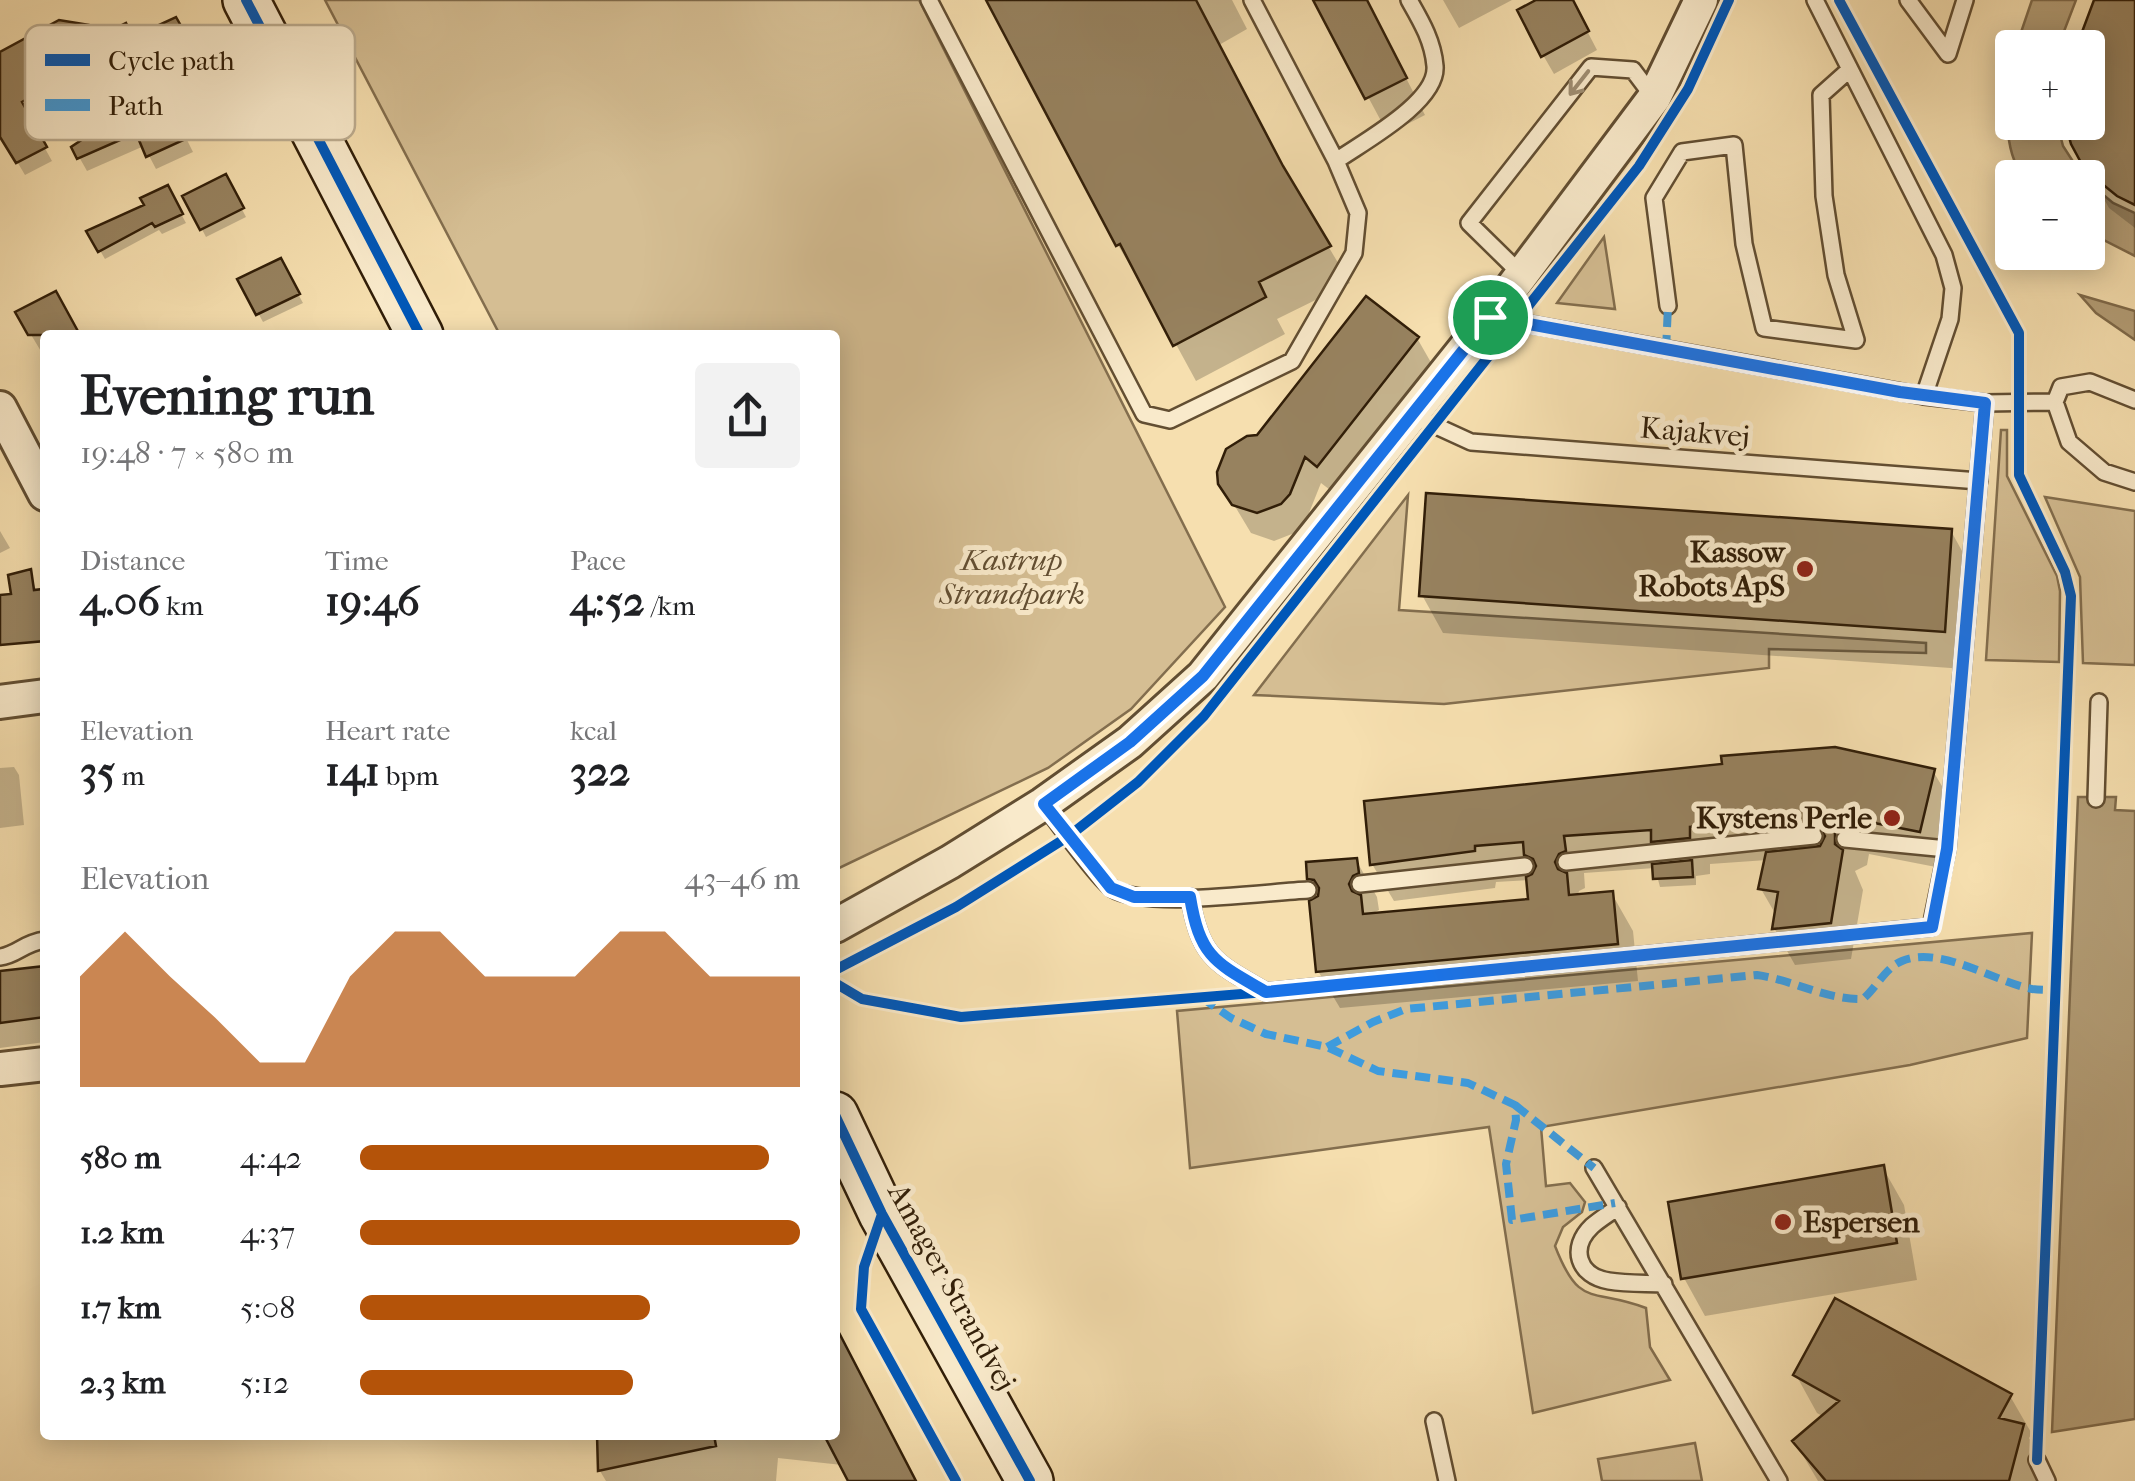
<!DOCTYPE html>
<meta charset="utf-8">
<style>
:root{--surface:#fff;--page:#f2f2f2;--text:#202124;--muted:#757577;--accent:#b45309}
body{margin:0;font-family:"IM FELL French Canon",serif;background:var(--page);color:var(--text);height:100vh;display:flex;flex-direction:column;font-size:38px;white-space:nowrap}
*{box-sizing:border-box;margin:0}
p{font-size:32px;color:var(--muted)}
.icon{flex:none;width:55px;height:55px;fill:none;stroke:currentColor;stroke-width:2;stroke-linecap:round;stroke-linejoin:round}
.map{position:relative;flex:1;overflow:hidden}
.drawer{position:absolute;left:40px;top:330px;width:800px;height:1110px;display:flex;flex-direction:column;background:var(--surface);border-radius:10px;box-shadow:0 5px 25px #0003}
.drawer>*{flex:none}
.fabs{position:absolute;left:1995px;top:30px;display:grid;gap:20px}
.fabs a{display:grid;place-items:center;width:110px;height:110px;border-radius:10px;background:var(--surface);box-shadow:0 5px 25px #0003;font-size:50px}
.pin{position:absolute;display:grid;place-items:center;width:85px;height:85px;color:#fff;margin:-42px;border:5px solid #fff;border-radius:50%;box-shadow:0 2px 10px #0007}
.round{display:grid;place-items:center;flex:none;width:105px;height:105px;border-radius:10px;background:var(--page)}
.headline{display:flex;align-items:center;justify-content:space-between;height:170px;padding:0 40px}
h1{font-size:55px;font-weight:700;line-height:75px}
.metrics{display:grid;grid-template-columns:repeat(3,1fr);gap:15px;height:170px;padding:10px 40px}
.metrics div{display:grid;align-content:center}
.metrics b{font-size:42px;font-weight:700}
.metrics small{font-size:28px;font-weight:400}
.metrics p{font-size:28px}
.chart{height:280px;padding:20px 40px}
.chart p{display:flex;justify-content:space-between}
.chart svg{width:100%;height:180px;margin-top:10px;fill:var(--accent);opacity:.7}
ul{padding:0 40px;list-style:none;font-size:32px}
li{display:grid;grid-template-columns:160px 120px 1fr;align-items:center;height:75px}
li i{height:25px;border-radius:12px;background:var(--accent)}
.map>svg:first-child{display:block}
</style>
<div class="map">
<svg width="2135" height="1481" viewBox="0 0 2135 1481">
<rect width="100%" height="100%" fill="#f6dfaf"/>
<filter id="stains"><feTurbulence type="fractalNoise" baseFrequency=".002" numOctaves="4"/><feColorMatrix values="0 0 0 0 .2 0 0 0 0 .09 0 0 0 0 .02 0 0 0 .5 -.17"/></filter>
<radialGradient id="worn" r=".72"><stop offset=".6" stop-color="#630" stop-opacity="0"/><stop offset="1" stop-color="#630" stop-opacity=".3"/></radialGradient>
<path fill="#d5be93" stroke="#836e4e" stroke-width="2.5" d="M 325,0 L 919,0 L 1225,607 L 1131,709 L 1048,768 L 835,870 L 835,335 L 500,335 Z
M 1604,237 L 1615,309 L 1557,303 Z
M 2001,430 L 2007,430 L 2007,476 L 2057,576 L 2060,591 L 2059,662 L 1986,660 Z
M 1408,495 L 1399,610 L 1926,643 L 1926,653 L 1769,649 L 1769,668 L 1444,704 L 1254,695 Z
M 2045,497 L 2135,511 L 2135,665 L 2083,663 L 2080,577 Z
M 2032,933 L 2027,1038 L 1910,1065 L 1541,1127 L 1546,1186 L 1570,1183 L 1585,1202 L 1582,1212 L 1563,1227 L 1555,1246 C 1580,1310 1591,1287 1646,1308 L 1650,1347 L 1670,1380 L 1533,1413 L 1489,1127 L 1190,1168 L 1177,1011 Z
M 1695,1443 L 1702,1481 L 1602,1481 L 1598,1459 Z"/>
<path fill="#b39d76" stroke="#7f6a4a" stroke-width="2.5" d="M 2032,0 L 2076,0 L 2058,47 L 2016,47 Z
M 2012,65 L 2012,122 L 2057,123 L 2063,146 L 2083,177 L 2024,177 C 2001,150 2007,99 2012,65 Z
M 2088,182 L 2113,203 L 2135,213 L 2135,256 L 2088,232 Z
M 2080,295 L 2135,311 L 2135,340 L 2096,313 Z
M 2078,797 L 2116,797 L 2115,810 L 2135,811 L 2135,1419 L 2052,1432 Z"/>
<path fill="#0003" d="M 989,0 L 1232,0 L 1247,29 L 1219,45 L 1296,192 L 1350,283 L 1277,319 L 1285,334 L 1196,381 L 1141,280 L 1139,281 L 1118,245 Z
M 1316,0 L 1366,0 L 1425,115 L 1388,134 Z
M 1443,0 L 1512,0 L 1459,28 Z
M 1541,0 L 1571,0 L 1597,50 L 1554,74 L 1543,55 Z
M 2097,0 L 2135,0 L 2135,228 L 2109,208 L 2087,169 L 2088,48 Z
M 175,20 L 194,54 L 155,76 L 193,152 L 156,169 L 144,146 L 87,171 L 74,148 L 116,120 L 104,98 L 94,100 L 78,89 L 27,116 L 52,161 L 25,175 L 0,133 L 0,55 L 102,38 L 132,40 Z
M 225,177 L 246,217 L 206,237 L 185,197 Z
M 167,188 L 186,223 L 162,234 L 159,230 L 105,259 L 89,232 L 147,206 Z
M 280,261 L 303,303 L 263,322 L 240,280 Z
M 18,313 L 78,334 L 84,332 L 86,335 L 45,335 L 45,358 Z
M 1417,338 L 1433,366 L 1334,493 L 1321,483 L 1305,523 L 1297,532 L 1274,541 L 1251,533 L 1221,483 L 1258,437 Z
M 0,531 L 10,548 L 0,553 Z
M 1951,531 L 1972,569 L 1965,669 L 1443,633 L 1422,595 Z
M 30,572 L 37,593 L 42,592 L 45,598 L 45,639 L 0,646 L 0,597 L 14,596 Z
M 14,767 L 19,775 L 24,825 L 0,828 L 0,768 Z
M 1933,771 L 1955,808 L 1941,868 L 1869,854 L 1867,865 L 1855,871 L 1863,890 L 1851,959 L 1795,965 L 1774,928 L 1776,915 L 1761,889 L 1767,860 L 1710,864 L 1710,874 L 1696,876 L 1696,885 L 1660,887 L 1655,868 L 1584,873 L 1585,888 L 1579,891 L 1577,897 L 1612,894 L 1633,931 L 1638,981 L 1340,1008 L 1318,971 L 1321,897 L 1310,878 L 1356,860 L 1377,897 L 1379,910 L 1367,916 L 1530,901 L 1528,880 L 1496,882 L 1495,888 L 1394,901 L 1372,864 L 1366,803 Z
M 45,968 L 45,1042 L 0,1048 L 0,974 Z
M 1883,1168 L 1904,1205 L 1917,1280 L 1705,1316 L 1684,1278 Z
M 835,1324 L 916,1481 L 850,1481 L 842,1465 L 778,1458 L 776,1481 L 606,1481 L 600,1471 L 602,1435 L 835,1435 Z
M 1796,1375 L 2010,1396 L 2032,1434 L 2029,1438 L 2043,1464 L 2039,1481 L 1818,1481 L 1795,1442 L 1824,1417 L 1817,1413 Z"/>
<path fill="#97825f" stroke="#311e08" stroke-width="2.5" d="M 986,0 L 1196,0 L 1283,166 L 1331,246 L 1259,282 L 1266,297 L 1173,346 L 1120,244 L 1116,246 Z
M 1313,0 L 1367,0 L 1407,78 L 1365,99 Z
M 1536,0 L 1573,0 L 1589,31 L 1541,57 L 1517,10 Z
M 2094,0 L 2135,0 L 2135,205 L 2117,196 L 2085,170 L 2071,144 L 2065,122 L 2088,122 L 2088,48 L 2076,48 Z
M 176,17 L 189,40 L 149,61 L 188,138 L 146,157 L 136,133 L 77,159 L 71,147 L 113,119 L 94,86 L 84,87 L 69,76 L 22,102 L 47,147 L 16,163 L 0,137 L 0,52 L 59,20 L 89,25 L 102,35 L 126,23 L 133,37 Z
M 226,174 L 244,208 L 200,230 L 182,196 Z
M 168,185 L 183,214 L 155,227 L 152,223 L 98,252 L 86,231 L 144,205 L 140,198 Z
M 281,258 L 300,294 L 256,315 L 237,279 Z
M 56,291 L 80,335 L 28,335 L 15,312 Z
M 1366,296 L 1419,337 L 1317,467 L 1305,457 L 1290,494 L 1281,504 L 1257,513 L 1232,505 L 1218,484 L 1217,472 L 1226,449 L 1247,436 L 1257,435 Z
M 1426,493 L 1952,529 L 1945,632 L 1419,596 Z
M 31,569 L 34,590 L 43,589 L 45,641 L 0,645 L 0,595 L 11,594 L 8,575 Z
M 1835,747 L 1935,769 L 1920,832 L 1849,818 L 1847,828 L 1835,833 L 1835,844 L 1843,850 L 1831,923 L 1772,929 L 1778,892 L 1758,889 L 1766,852 L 1820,846 L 1825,836 L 1818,825 L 1770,829 L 1772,821 L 1690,827 L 1690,838 L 1651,842 L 1651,830 L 1564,836 L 1566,851 L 1559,854 L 1555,862 L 1558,869 L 1567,873 L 1569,895 L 1613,891 L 1618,944 L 1316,972 L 1309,901 L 1318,896 L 1319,888 L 1314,880 L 1307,879 L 1306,862 L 1357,858 L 1359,873 L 1353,876 L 1349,884 L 1352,891 L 1361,895 L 1363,914 L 1528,899 L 1526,877 L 1532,874 L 1536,866 L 1533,859 L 1524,855 L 1523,842 L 1475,846 L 1475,851 L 1370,865 L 1364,801 L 1722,764 L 1721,756 Z
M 1692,860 L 1693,877 L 1653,879 L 1652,864 Z
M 45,966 L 45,1017 L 0,1023 L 0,971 Z
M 1884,1165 L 1897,1243 L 1681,1279 L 1668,1202 Z
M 1835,1298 L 2012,1394 L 1999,1418 L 2024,1424 L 2009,1481 L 1826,1481 L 1792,1441 L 1839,1401 L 1793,1375 Z
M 835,1325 L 916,1481 L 848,1481 L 824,1435 L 835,1435 Z
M 597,1435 L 714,1435 L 716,1446 L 598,1471 Z"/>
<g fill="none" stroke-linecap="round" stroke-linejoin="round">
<g stroke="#624e32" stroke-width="20">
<path id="lane" d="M 929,0 L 1144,414 L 1170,420 L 1292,361 L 1354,253 L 1358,213 L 1336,161
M 1252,0 L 1336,161 C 1363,142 1438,102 1435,66 C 1433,41 1421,21 1409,0
M 1815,0 L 1944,255 L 1953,288 L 1950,319 L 1924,396
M 1908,0 L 1948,54 L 1965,0
M 1521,274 L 1469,223 L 1591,67 L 1633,70 L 1654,98
M 1668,306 L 1654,198 L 1682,152 L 1734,145 L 1744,244 L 1764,328 L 1856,340 L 1836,275 L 1824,196 L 1821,95 L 1849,70
M 2135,400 L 2090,382 L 2061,387 L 2055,402 L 2069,442 L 2104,472 L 2135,482
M 1985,403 L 2055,402
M 1412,415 L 1471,442 L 1979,481
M 2096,799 L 2099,702
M 1043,804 C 1057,821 1099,880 1113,889 C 1146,909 1266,892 1308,890
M 1845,839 L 1947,849
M 1566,862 L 1814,836
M 1360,884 L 1525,866
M 1190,897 C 1200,958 1216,963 1266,992 L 1931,927 L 1947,849 L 1985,403 L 1924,396 L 1490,317
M 0,957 C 17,955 23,943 45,940
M 1594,1168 L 1779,1481
M 1618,1207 C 1610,1213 1600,1219 1592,1226 C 1569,1248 1578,1276 1609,1281 C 1627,1284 1646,1283 1664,1284
M 1434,1421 L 1447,1481
M 2037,1460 L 2047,1481"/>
</g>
<g stroke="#624e32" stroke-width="38">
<path id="street" d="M 0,408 L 45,494
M 0,702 L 45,696
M 835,926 L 950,862 L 1043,804 L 1130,742 L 1203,676 L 1490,317 L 1654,98 L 1701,0
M 0,1069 L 45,1064"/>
</g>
<g stroke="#311e08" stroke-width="50">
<path id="secondary" d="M 246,0 L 420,335
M 835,1115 L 882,1214 L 1030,1481"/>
</g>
<use href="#lane" stroke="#f9eacb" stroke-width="15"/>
<use href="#street" stroke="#f9eacb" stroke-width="32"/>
<use href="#secondary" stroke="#f9eacb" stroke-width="45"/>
<path stroke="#3e9bdd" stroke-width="8" stroke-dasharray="15 8" stroke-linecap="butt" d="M 1666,350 L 1668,306
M 1202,998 L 1231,1018 L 1266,1034 L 1327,1047 L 1378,1071 L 1468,1083 L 1515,1105 L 1516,1120 L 1506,1164 L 1512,1220 L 1615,1203
M 1327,1047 L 1373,1022 L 1406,1009 L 1757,975 C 1793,980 1826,1000 1863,999 C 1877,987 1885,968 1902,961 C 1940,945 1995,982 2032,989 C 2039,990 2048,990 2056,990
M 1515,1105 L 1594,1168"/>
<g stroke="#f9eacb" stroke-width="16">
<path id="cycleway" d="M 246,0 L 420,335
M 1839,0 L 2019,333 L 2019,475 L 2065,572 L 2071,596 L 2037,1460
M 835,970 L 956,907 L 1069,836 L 1138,782 L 1204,716 L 1639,166 L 1688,89 L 1729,0
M 835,983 L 862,999 L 961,1017 L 1266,992
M 835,1115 L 882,1214 L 1030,1481
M 882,1214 L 864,1267 L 861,1309 L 956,1481"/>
</g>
<use href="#cycleway" stroke="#0057b8" stroke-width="10"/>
</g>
<defs><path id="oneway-shaft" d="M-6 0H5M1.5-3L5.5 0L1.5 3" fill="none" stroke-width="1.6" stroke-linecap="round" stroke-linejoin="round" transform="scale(2.5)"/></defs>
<use stroke="#9f8e73" href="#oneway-shaft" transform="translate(1579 83) rotate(128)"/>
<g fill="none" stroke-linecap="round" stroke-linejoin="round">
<g stroke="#fff" stroke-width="20">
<path id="route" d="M 1490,317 L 1900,392 L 1985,403 L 1947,849 L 1932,927 L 1266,992 C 1216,963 1200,958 1190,897 L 1134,897 L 1111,888 L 1044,804 L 1130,742 L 1203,676 Z"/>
</g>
<use href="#route" stroke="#1a73e8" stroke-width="12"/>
</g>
<g fill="#8f2418" stroke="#f9eacb" stroke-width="4">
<circle cx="1805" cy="569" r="10"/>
<circle cx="1892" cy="818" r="10"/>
<circle cx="1783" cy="1222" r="10"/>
</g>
<g text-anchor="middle" stroke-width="10" stroke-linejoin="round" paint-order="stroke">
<g font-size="30" fill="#311e08" stroke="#f9eacb">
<text transform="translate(1695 432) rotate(5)" y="10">Kajakvej</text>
<text transform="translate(952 1287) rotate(61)" y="10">Amager Strandvej</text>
</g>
<g font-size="30" font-weight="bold" fill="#311e08" stroke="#f9eacb" text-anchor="end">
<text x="1785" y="562">Kassow<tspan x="1785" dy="34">Robots ApS</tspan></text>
<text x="1872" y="828">Kystens Perle</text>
<text x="1803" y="1232" text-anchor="start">Espersen</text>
</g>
<g font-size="30" font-style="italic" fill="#624e32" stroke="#f9eacb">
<text x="1012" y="570">Kastrup<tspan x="1012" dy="34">Strandpark</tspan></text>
</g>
</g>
<rect x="25" y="25" width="330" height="115" rx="15" fill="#f9eacb" stroke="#bdad90" stroke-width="2.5"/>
<rect x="45" y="54" width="45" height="12" fill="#0057b8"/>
<rect x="45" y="99" width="45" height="12" fill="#3e9bdd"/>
<g font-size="28" fill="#311e08">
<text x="108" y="70">Cycle path</text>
<text x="108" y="115">Path</text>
</g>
<rect width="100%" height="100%" filter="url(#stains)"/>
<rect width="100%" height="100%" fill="url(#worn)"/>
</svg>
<div class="fabs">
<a>+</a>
<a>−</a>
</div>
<div class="pin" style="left:1490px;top:317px;background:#1e9e55"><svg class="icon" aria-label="arrive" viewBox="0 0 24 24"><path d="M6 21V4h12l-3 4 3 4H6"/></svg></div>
<section class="drawer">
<div class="headline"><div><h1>Evening run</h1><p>19:48 · 7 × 580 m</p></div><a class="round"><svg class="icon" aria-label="share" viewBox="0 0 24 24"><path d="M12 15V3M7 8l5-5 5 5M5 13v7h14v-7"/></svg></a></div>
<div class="metrics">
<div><p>Distance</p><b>4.06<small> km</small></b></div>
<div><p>Time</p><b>19:46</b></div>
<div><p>Pace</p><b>4:52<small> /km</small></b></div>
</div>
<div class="metrics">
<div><p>Elevation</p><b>35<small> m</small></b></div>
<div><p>Heart rate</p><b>141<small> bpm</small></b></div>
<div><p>kcal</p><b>322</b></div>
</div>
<div class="chart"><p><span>Elevation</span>43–46 m</p>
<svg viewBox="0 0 160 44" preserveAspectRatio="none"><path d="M0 44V17L10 6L20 17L30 27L40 38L50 38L60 17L70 6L80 6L90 17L100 17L110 17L120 6L130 6L140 17L150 17L160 17V44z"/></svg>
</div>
<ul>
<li><b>580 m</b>4:42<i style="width:93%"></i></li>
<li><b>1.2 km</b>4:37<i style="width:100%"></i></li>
<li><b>1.7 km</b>5:08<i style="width:66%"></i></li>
<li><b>2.3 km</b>5:12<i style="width:62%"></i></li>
</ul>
</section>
</div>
